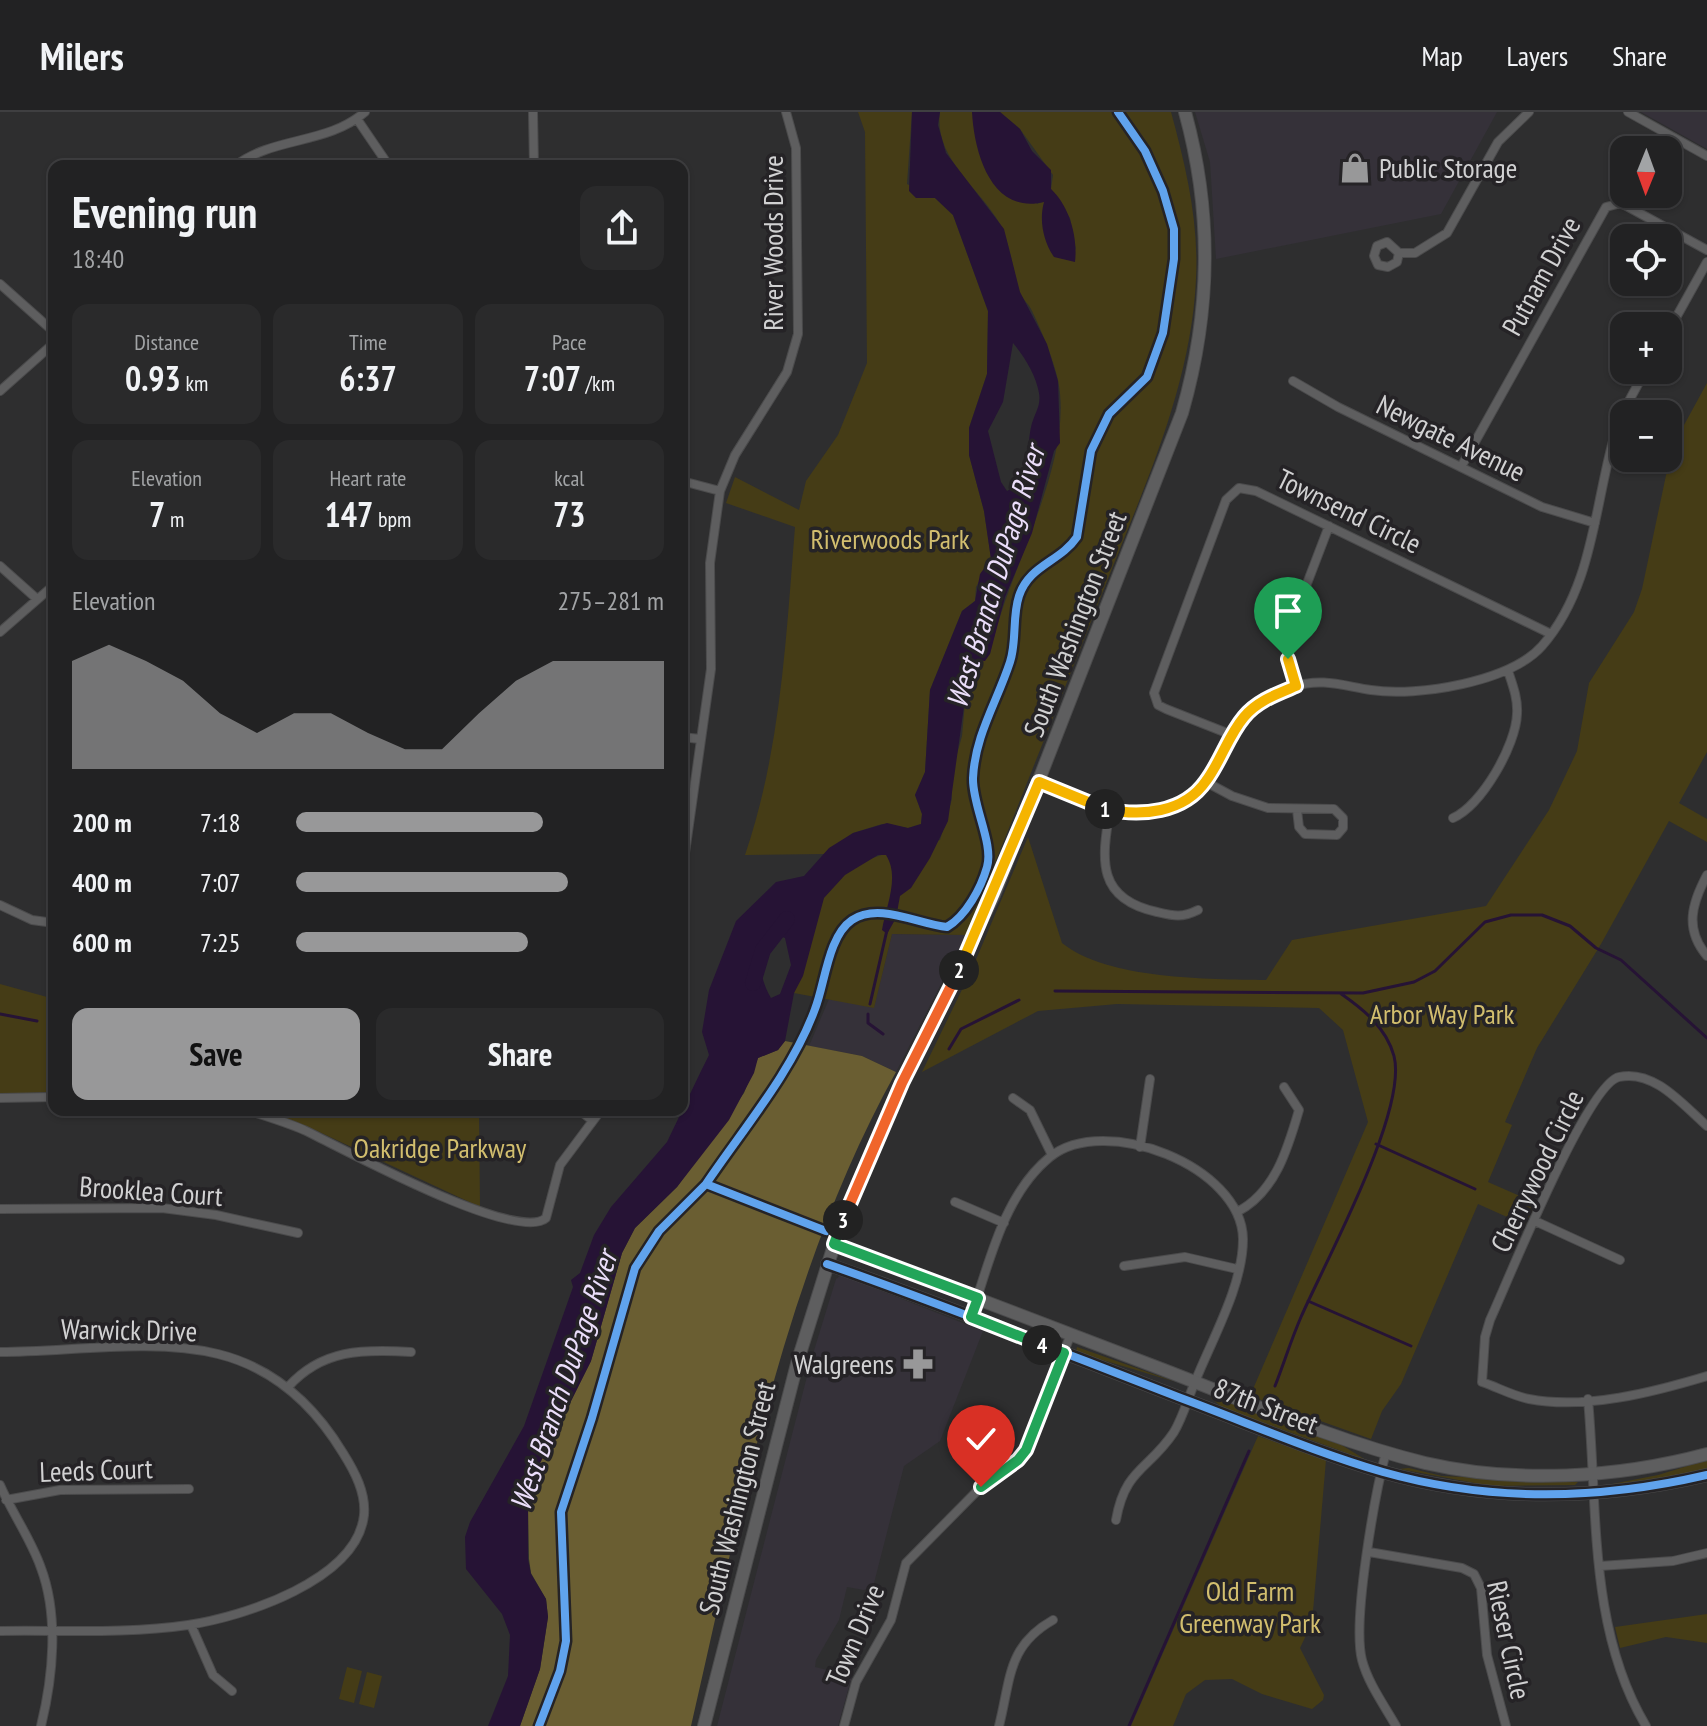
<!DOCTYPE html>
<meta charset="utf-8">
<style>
:root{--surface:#222223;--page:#2a2a2b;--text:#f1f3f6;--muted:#a2a4a6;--line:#3f3f41;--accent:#989899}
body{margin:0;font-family:"PT Sans Narrow",sans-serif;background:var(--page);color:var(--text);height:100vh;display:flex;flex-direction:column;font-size:30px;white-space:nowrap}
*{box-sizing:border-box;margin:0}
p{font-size:26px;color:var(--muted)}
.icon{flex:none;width:44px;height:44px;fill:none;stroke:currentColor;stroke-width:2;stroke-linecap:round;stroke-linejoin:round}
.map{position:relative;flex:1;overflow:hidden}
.side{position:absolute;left:48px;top:48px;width:640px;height:956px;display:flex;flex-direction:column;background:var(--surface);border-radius:16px;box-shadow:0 2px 6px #0004,0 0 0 2px var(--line)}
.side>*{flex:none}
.needle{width:52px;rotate:181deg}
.tools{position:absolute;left:1610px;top:24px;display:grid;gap:16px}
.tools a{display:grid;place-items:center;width:72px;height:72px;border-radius:16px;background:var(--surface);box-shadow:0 2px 6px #0004,0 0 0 2px var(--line);font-size:40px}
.pin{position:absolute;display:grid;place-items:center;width:68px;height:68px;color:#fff;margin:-82px -34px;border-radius:50% 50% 50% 0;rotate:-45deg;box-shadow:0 0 8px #0007}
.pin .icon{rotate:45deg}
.km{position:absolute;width:40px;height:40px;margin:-20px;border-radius:50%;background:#222;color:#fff;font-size:22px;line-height:40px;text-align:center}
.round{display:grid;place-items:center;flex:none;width:84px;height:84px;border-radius:16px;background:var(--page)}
.overview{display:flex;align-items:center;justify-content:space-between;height:136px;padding:0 24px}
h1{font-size:44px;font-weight:600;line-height:60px}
.metrics{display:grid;grid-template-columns:repeat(3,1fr);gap:12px;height:136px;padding:8px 24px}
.metrics div{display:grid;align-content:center;border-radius:16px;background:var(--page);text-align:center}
.metrics b{font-size:34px;font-weight:600}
.metrics small{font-size:22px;font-weight:400}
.metrics p{font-size:22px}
.chart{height:224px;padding:16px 24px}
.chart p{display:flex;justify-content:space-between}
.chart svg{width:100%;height:144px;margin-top:8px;fill:var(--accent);opacity:.7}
.button{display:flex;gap:16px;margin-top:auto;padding:16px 24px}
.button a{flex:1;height:92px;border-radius:16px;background:var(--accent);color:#111;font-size:32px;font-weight:600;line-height:92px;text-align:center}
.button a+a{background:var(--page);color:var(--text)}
ul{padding:0 24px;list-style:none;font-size:26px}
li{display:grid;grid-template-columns:128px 96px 1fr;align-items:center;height:60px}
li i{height:20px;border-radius:10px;background:var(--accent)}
header{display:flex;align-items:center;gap:48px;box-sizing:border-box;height:112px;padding:0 40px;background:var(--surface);border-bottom:2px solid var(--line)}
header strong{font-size:38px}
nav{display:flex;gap:44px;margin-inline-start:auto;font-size:28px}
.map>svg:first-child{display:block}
</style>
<header>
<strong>Milers</strong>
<nav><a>Map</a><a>Layers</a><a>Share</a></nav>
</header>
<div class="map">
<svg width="1707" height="1614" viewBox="0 0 1707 1614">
<rect width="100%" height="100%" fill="#2e2e2f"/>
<path fill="#353139" d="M 1195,0 L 1497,0 L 1441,102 L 1216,147 L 1210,50 Z
M 1641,0 L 1707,0 L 1707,37 Z
M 892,822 L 966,823 L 896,960 L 862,944 L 809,934 L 829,887 L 874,895 Z
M 841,1163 L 983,1219 L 940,1329 L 904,1354 L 873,1475 L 864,1478 L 847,1475 L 839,1508 L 816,1548 L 815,1555 L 852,1564 L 838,1614 L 717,1614 L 812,1245 L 836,1167 Z"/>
<path fill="#453c16" d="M 858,0 L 912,0 L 907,72 L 935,86 L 953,103 L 988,199 L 987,262 L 969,316 L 969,343 L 984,399 L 991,447 L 976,475 L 975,489 L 962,499 L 930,578 L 925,660 L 915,683 L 922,702 L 921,712 L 908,716 L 882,712 L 853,721 L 824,742 L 745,743 C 781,637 786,526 795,415 L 726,391 L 735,365 L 799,398 L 806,369 L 838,323 L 867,251 L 865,20 Z
M 940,0 L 972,0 L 1037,92 L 1045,89 L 1076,138 L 1070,106 L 1051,77 L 1053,63 L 1020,17 L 1000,0 L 1171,0 C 1186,55 1199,110 1196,167 C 1191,275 1144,375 1105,474 C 1059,590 1013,707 966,823 L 892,822 L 874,896 L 794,881 C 809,851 809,815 824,785 C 844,745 901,738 940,728 L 952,687 L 951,664 L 962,624 L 966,580 L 977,548 L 990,542 C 1007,458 1075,351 1058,268 C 1053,246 1042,220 1032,199 C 1029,192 1022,187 1019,179 C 1012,155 1010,125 995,104 C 973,71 934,43 940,0 Z
M 1707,271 L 1707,640 L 1679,691 L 1707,707 L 1707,730 L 1669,709 L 1601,832 L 1537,936 L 1505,1010 L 1512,1013 L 1488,1070 L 1536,1091 L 1525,1113 L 1478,1092 L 1401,1272 L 1382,1299 L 1371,1327 L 1250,1284 L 1368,1010 L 1343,918 L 1319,896 L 1117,892 L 1038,899 L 922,960 L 972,857 L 1028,725 L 1062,831 C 1108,868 1209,867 1266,868 L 1292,828 L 1486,794 L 1549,698 L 1577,639 L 1589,571 L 1634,500 L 1642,477 L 1672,335 Z
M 52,818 L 54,980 L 0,982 L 0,872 L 47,885 Z
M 263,998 L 479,998 L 480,1095 L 315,1018 Z
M 1077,1235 L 1176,1270 L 1076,1240 Z
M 1214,1283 L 1335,1329 L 1366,1348 L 1223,1296 L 1211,1286 Z
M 1258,1324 L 1326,1348 L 1312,1511 L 1300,1536 L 1324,1583 L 1323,1588 L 1312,1597 L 1262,1582 L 1232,1567 L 1205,1568 L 1186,1582 L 1173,1614 L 1131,1614 Z
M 1707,1348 L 1707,1357 L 1655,1369 L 1612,1372 L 1658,1363 Z
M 1409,1356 L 1442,1364 L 1578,1370 L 1575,1373 L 1491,1374 L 1399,1357 Z
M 1707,1502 L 1707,1531 L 1666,1525 L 1620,1536 L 1615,1515 Z
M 347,1555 L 362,1559 L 354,1591 L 339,1587 Z
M 367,1560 L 382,1564 L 374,1596 L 359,1592 Z"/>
<path fill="#6a5e32" d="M 785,929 L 862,944 L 896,960 C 785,1160 742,1393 691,1614 L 520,1614 L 540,1557 L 548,1505 L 546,1487 L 531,1461 L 529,1447 L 528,1393 L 535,1361 L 591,1249 L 622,1141 L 635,1116 L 677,1075 L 744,981 L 758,946 L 778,938 Z"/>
<path fill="#261335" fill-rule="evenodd" d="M 912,0 L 940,0 L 938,13 L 946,41 L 1004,117 L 1020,180 L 1047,232 L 1058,269 L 1060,331 L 1054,339 L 1032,421 L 1005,485 L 990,542 L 985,549 L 977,548 L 966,580 L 948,709 L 930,746 L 911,776 L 900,784 L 896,806 L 887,822 L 882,818 C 886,794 900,765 886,743 L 878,743 L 845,763 L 824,786 L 803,864 L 794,881 L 785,929 L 778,938 L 758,946 L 754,961 L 729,1008 L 677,1075 L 635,1116 L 622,1141 L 591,1249 L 535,1361 L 528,1393 L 528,1447 L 531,1462 L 546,1487 L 548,1505 L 540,1557 L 520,1614 L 488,1614 L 508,1564 L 510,1523 L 502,1502 L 466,1457 L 465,1425 L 470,1410 L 524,1314 L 573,1175 L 571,1168 L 580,1161 L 594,1123 L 611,1095 L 667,1030 L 702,957 L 709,943 L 702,920 L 709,878 L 736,809 L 776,770 L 804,764 L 829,736 L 853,721 L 887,711 L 908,716 L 921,712 L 922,702 L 915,683 L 925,660 L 930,578 L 962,499 L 975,489 L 980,462 L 991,447 L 984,399 L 969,343 L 969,316 L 987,262 L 988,199 L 953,103 L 935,86 L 916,86 L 909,79 ZM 1013,231 C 1024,244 1036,263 1039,281 C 1041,293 1036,299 1032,311 C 1026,332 1031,367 1007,379 L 1001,370 L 988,319 L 1003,290 ZM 778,823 L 785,826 L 791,853 L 780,882 L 771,886 C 759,866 754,837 778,823 Z
M 972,0 L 1000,0 L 1020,17 L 1032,39 L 1051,58 L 1051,77 C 1069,94 1078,124 1075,150 L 1054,145 C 1043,129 1039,108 1044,90 C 991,103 974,40 972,0 Z"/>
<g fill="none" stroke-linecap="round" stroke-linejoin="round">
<path stroke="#261335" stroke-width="3" d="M 1055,879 L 1363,881 L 1414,870 L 1435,859 L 1485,810 L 1511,803 L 1542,803 L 1570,814 L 1596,836 L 1621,848 L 1707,926
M 870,892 L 887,818
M 0,902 L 37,909
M 868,902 L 868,911 L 883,922
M 949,937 L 961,917 L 1019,888
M 1376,1032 L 1475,1077
M 1308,1189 L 1411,1234
M 1275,1274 C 1284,1251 1291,1228 1301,1205 C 1325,1150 1408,999 1394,944 C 1386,915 1363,897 1340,881
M 1129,1614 L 1249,1339"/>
<path stroke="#261335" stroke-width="16" d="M 753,871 L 763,838 L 787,807"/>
<g stroke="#4b4b4c" stroke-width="10">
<path id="street" d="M 533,0 L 534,54
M 1628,0 L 1707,44
M 357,7 L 389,54
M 235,54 C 274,24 327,33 365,0
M 1399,141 L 1397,150 L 1388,155 L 1378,153 L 1374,144 L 1377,134 L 1387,130 L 1399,141 L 1415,141 L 1447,121 L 1498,30 L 1529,0
M 0,172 L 54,220
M 1668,220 L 1707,150
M 1293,269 L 1338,295 L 1542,395 L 1595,411
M 0,279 L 54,231
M 1461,355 L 1606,95 L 1621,91 L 1707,138
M 682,369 L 720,379
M 0,454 L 37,487
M 0,520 L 54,473
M 1296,574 L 1288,541 L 1290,516 L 1329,414
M 1232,623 L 1166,597 L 1158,593 L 1154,581 L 1226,388 L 1239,376 L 1256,379 L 1551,522
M 682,625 L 700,627
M 1039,670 C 1080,688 1121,710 1167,697 C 1211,685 1218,638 1243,607 C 1255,591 1275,582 1293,575 C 1321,565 1344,574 1371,578 C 1418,585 1510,570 1542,534 C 1592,477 1594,398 1613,329 C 1620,303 1633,281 1646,258
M 1206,670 L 1232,684 L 1268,696 L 1334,697 L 1343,706 L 1343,716 L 1337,723 L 1305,722 L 1299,715 L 1297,698
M 1110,698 C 1101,749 1097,787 1157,800 C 1174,804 1182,806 1198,798
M 1453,706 C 1482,693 1516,633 1517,602 C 1518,587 1513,574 1508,559
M 682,762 L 711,557 L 710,451 L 720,379 L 735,343 L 787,260 L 798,222 L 796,36 L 786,0
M 1707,763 C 1692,791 1684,817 1707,844
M 0,793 L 32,808 L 54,811
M 0,986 L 54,985
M 1013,986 L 1030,998 L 1052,1043
M 247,998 C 266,1004 286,1010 304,1018 C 342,1036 517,1132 546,1106 L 560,1053 L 601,998
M 579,998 L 592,1008
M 1707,1014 C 1683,993 1654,957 1619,965 C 1587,972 1508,1169 1490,1208 L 1485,1225 L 1482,1270 C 1497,1275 1513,1284 1529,1287 C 1585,1298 1654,1280 1707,1264
M 1140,1035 L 1150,967
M 955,1090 L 1004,1111
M 0,1097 L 162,1096 L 216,1103 L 298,1121
M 1237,1100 C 1275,1081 1288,1036 1299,998 L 1284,975
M 1535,1109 L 1620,1148
M 1124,1154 L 1185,1145 L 1237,1157
M 971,1205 C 989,1151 1004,1082 1050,1045 C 1104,1001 1242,1054 1243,1127 C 1243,1174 1212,1227 1195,1270 C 1188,1286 1183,1305 1174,1320 C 1149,1358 1125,1356 1116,1408
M 0,1240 C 69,1240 151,1226 218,1242 C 274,1256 314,1293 343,1341 C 355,1360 366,1381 364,1403 C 357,1468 243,1505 188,1513 C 127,1522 62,1518 0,1519
M 288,1275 C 322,1237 363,1237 411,1240
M 1588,1287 C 1598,1397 1588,1517 1646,1614
M 1386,1340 C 1375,1382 1352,1509 1362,1548 C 1368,1571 1384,1593 1396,1614
M 0,1373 C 12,1401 31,1427 41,1456 C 59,1504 53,1565 41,1614
M 6,1388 L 60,1378 L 189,1377
M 1369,1440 L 1462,1456 L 1474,1462 L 1481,1476 L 1487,1543 L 1506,1614
M 1600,1454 L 1673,1449 L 1707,1441
M 191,1513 L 213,1563 L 232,1579
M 844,1614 L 856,1570 L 891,1508 L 906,1451 L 981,1375 L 1022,1345 L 1071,1222
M 999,1614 C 1011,1567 1007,1534 1053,1508"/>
</g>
<g stroke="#4b4b4c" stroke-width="14">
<path id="secondary" d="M 834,1132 C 940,1173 1046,1212 1151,1253 C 1241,1287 1331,1328 1425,1351 C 1516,1372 1617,1366 1707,1342
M 827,1152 C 945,1193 1061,1240 1178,1285 C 1246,1310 1314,1340 1383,1360 C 1489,1390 1600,1388 1707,1363
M 704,1614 L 798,1248 L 839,1117 L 902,971 L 994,783 L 1182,301 C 1211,200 1213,102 1185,0"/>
</g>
<use href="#street" stroke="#5e5e5f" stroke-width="8"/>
<use href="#secondary" stroke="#5e5e5f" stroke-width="12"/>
<g stroke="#252326" stroke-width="13">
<path id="cycleway" d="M 706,1072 C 743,1017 792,960 815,897 C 825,872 828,824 852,808 C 879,790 917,812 947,815 C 966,804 981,776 987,755 C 994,732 972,693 973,666 C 975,623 997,590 1010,550 C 1017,529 1012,505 1019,484 C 1029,453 1060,450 1077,425 L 1091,339 L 1109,302 L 1147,265 L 1163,221 L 1174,147 L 1174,117 L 1163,79 L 1145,39 L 1118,0
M 827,1152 C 945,1193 1061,1240 1178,1285 C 1246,1310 1314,1340 1383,1360 C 1489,1390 1600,1388 1707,1363
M 539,1614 L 560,1559 L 566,1529 L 561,1400 L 592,1306 L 635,1156 L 659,1119 L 706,1072 L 826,1119"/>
</g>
<use href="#cycleway" stroke="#60a3ed" stroke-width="8"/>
</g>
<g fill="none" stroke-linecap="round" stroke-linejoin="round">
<g stroke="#fff" stroke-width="16">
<path id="split-1" d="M 1105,697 C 1141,705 1184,701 1206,669 C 1221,649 1228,624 1244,605 C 1257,589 1277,582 1296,574 L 1288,547"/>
</g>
<g stroke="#fff" stroke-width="16">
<path id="split-2" d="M 959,858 L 1039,670 L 1105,697"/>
</g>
<g stroke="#fff" stroke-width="16">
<path id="split-3" d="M 843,1108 L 902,971 L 959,858"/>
</g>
<g stroke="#fff" stroke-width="16">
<path id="split-4" d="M 843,1108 L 834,1132 L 978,1186 L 971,1205 L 1042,1233"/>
</g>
<g stroke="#fff" stroke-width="16">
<path id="split-5" d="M 981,1375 L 1018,1348 L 1026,1338 L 1064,1241 L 1042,1233"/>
</g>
<use href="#split-1" stroke="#f5b400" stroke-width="10"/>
<use href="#split-2" stroke="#f5b400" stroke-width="10"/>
<use href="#split-3" stroke="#f0652b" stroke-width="10"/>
<use href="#split-4" stroke="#22a559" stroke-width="10"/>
<use href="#split-5" stroke="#22a559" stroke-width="10"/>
</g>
<defs>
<g id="shop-bare" transform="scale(2.4)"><path d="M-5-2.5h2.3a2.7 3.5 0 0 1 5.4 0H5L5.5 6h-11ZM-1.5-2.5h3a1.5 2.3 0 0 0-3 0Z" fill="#989899" stroke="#252326" stroke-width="2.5" paint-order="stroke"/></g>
<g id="pharmacy-bare" transform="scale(2.4)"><path d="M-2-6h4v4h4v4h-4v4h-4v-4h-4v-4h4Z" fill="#989899" stroke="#252326" stroke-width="2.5" paint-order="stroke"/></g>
</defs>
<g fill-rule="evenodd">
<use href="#shop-bare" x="1355" y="56"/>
<use href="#pharmacy-bare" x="918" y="1252"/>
</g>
<g text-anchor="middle" stroke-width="7" stroke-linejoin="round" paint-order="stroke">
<g font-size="28" fill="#d1d1d2" stroke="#252326" text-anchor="start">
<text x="1379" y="66">Public Storage</text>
<text x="894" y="1262" text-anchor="end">Walgreens</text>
</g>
<g font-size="28" fill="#d1d1d2" stroke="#252326">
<text transform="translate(773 131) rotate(-90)" y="10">River Woods Drive</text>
<text transform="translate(1541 164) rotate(-61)" y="10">Putnam Drive</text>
<text transform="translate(1451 326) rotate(26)" y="10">Newgate Avenue</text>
<text transform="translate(1349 399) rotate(26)" y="10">Townsend Circle</text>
<text transform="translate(1075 512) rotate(-69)" y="10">South Washington Street</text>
<text transform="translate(1537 1059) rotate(-64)" y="10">Cherrywood Circle</text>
<text transform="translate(151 1079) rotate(4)" y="10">Brooklea Court</text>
<text transform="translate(129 1218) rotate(1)" y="10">Warwick Drive</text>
<text transform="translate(1266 1294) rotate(21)" y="10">87th Street</text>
<text transform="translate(96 1358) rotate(-2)" y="10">Leeds Court</text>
<text transform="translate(737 1386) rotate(-76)" y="10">South Washington Street</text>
<text transform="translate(855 1523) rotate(-67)" y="10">Town Drive</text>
<text transform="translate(1509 1528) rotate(78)" y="10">Rieser Circle</text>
</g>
<g font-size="28" fill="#d2be6e" stroke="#252326">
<text x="890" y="437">Riverwoods Park</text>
<text x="1442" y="912">Arbor Way Park</text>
<text x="440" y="1046">Oakridge Parkway</text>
<text x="1250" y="1489">Old Farm<tspan x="1250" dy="32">Greenway Park</tspan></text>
</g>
<g font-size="30" font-style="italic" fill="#ebdefa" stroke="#252326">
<text transform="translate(996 465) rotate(-73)" y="10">West Branch DuPage River</text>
<text transform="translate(564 1269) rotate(-71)" y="10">West Branch DuPage River</text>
</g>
</g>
</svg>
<div class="tools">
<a><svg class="needle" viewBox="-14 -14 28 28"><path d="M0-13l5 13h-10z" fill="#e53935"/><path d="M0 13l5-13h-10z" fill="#a2a4a6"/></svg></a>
<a><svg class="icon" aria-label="locate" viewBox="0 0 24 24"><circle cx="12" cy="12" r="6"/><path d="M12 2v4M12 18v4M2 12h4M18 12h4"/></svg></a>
<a>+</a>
<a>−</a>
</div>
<div class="pin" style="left:1288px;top:547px;background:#1e9e55"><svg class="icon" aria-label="arrive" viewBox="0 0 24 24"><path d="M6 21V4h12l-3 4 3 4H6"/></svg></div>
<div class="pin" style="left:981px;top:1375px;background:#d93025"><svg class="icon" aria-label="check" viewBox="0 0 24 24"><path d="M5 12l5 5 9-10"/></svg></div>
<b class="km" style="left:1105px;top:697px">1</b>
<b class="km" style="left:959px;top:858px">2</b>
<b class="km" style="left:843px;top:1108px">3</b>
<b class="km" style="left:1042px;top:1233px">4</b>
<section class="side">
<div class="overview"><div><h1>Evening run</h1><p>18:40</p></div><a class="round"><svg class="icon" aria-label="share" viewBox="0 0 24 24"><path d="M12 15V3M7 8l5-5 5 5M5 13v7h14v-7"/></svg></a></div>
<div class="metrics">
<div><p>Distance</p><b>0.93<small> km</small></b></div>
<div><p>Time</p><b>6:37</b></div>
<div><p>Pace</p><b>7:07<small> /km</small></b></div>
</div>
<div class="metrics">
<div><p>Elevation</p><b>7<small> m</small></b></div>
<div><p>Heart rate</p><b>147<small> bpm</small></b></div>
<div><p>kcal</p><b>73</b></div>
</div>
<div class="chart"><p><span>Elevation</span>275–281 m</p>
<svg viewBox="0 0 160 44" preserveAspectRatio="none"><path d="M0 44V11L10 6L20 11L30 17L40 27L50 33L60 27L70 27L80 33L90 38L100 38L110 27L120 17L130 11L140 11L150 11L160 11V44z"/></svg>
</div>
<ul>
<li><b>200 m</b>7:18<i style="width:67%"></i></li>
<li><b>400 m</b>7:07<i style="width:74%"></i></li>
<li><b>600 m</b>7:25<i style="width:63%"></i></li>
</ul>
<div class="button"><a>Save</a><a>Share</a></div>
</section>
</div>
